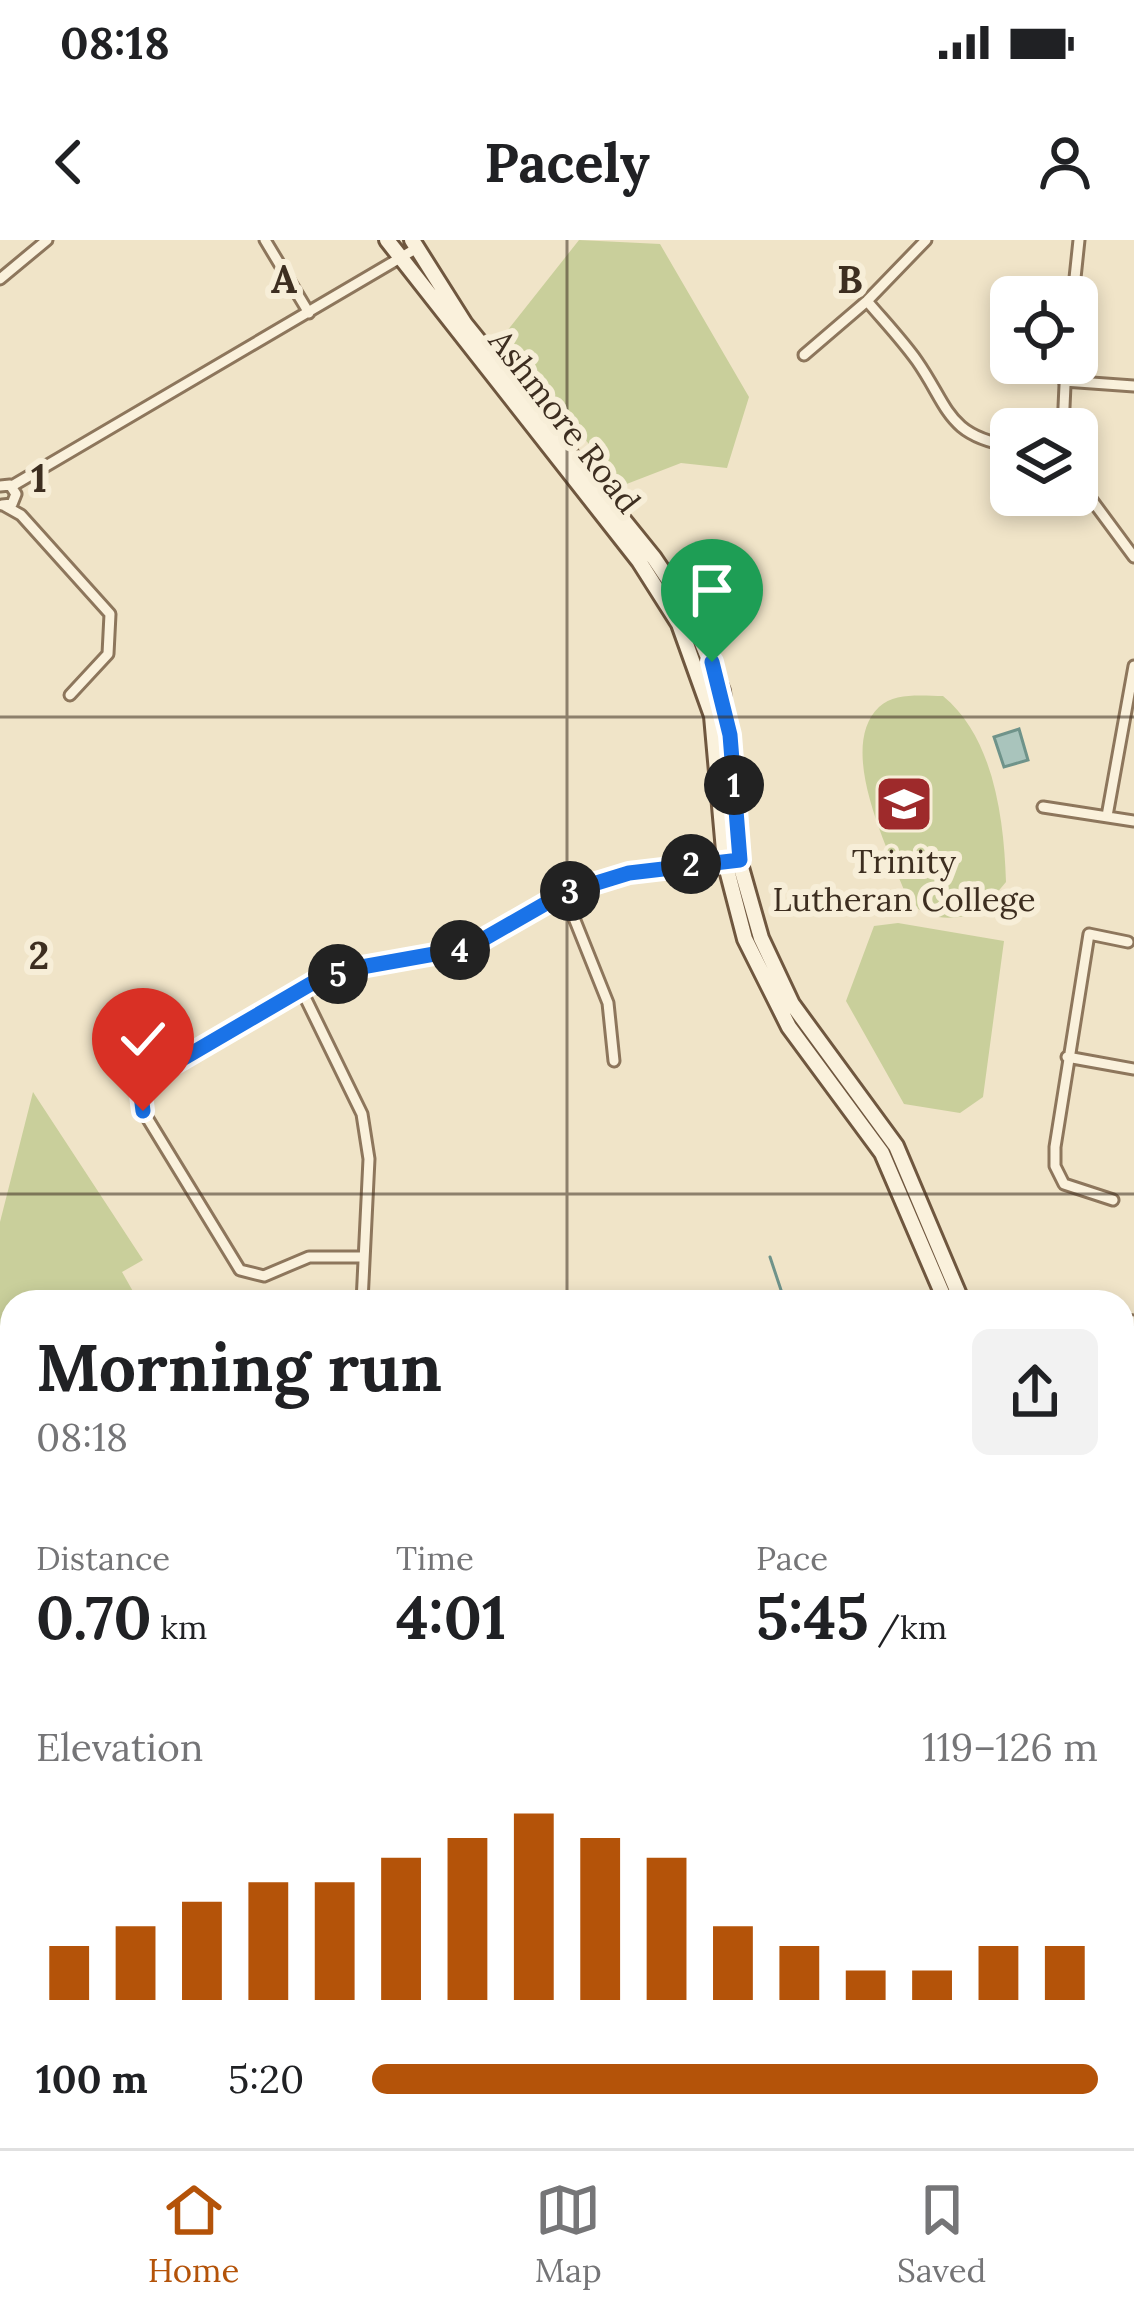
<!DOCTYPE html>
<meta charset="utf-8">
<style>
:root{--surface:#fff;--page:#f2f2f2;--text:#202124;--muted:#757577;--line:#e0e0e0;--accent:#b45309}
body{margin:0;font-family:Lora,serif;background:var(--page);color:var(--text);height:100vh;display:flex;flex-direction:column;font-size:45px;white-space:nowrap}
*{box-sizing:border-box;margin:0}
p{font-size:39px;color:var(--muted)}
.icon{flex:none;width:66px;height:66px;fill:none;stroke:currentColor;stroke-width:2;stroke-linecap:round;stroke-linejoin:round}
.map{position:relative;flex:1;overflow:hidden}
.details{position:absolute;left:0px;top:1050px;width:1134px;height:858px;display:flex;flex-direction:column;background:var(--surface);border-radius:36px 36px 0 0;box-shadow:0 6px 18px #0003}
.details>*{flex:none}
.controls{position:absolute;left:990px;top:36px;display:grid;gap:24px}
.controls a{display:grid;place-items:center;width:108px;height:108px;border-radius:18px;background:var(--surface);box-shadow:0 6px 18px #0003;font-size:60px}
.pin{position:absolute;display:grid;place-items:center;width:102px;height:102px;color:#fff;margin:-123px -51px;border-radius:50% 50% 50% 0;rotate:-45deg;box-shadow:0 0 12px #0007}
.pin .icon{rotate:45deg}
.km{position:absolute;width:60px;height:60px;margin:-30px;border-radius:50%;background:#222;color:#fff;font-size:33px;line-height:60px;text-align:center}
.round{display:grid;place-items:center;flex:none;width:126px;height:126px;border-radius:18px;background:var(--page)}
.overview{display:flex;align-items:center;justify-content:space-between;height:204px;padding:0 36px}
h1{font-size:66px;font-weight:700;line-height:90px}
.metrics{display:grid;grid-template-columns:repeat(3,1fr);gap:18px;height:204px;padding:12px 36px}
.metrics div{display:grid;align-content:center}
.metrics b{font-size:60px;font-weight:700}
.metrics small{font-size:33px;font-weight:400}
.metrics p{font-size:33px}
.chart{height:336px;padding:24px 36px}
.chart p{display:flex;justify-content:space-between}
.chart svg{width:100%;height:216px;margin-top:12px;stroke:var(--accent);stroke-width:6}
ul{padding:0 36px;list-style:none;font-size:39px}
li{display:grid;grid-template-columns:192px 144px 1fr;align-items:center;height:90px}
li i{height:30px;border-radius:15px;background:var(--accent)}
.status{display:flex;justify-content:space-between;align-items:center;height:84px;padding:0 60px;background:var(--surface);direction:ltr}
.status svg{height:33px;fill:currentColor}
header{display:flex;justify-content:space-between;align-items:center;height:156px;padding:0 36px;background:var(--surface);font-size:54px;font-weight:700}
.tabs{display:flex;justify-content:space-around;align-items:center;height:168px;border-top:3px solid var(--line);background:var(--surface);font-size:33px;color:var(--muted)}
.tabs a{display:grid;justify-items:center;gap:6px}
.tabs .current{color:var(--accent)}
.map>svg:first-child{display:block}
</style>
<div class="status"><b>08:18</b><svg viewBox="0 0 49 12"><path d="M0 12V9h3v3zM5 12V6h3v6zM10 12V3h3v9zM15 12V0h3v12zM26 1h20v11H26zM47 4h2v5h-2z"/></svg></div>
<header><svg class="icon" aria-label="back" viewBox="0 0 24 24"><path d="M15 5l-7 7 7 7"/></svg>Pacely<svg class="icon" aria-label="person" viewBox="0 0 24 24"><circle cx="12" cy="8" r="4"/><path d="M4 21q1-7 8-7t8 7"/></svg></header>
<div class="map">
<svg width="1134" height="1908" viewBox="0 0 1134 1908">
<rect width="100%" height="100%" fill="#f0e4c8"/>
<path fill="#c9cf9b" d="M 579,0 L 660,4 L 749,157 L 727,228 L 681,223 L 624,245 L 500,100 Z
M 943,456 C 994,498 1004,579 1006,642 L 979,674 C 950,679 932,682 909,662 C 891,615 835,509 879,467 C 895,452 923,456 943,456 Z
M 898,683 L 1004,701 L 983,857 L 960,873 L 904,864 L 846,761 L 874,686 Z
M 33,852 L 143,1020 L 122,1032 L 139,1062 L 12,1062 L 12,1129 L 0,1123 L 0,982 Z
M 992,1896 L 1065,1896 L 1072,1908 L 1004,1908 Z"/>
<path fill="#a9c4bc" stroke="#6f938a" stroke-width="3" d="M 1019,489 L 1028,520 L 1004,527 L 994,497 Z"/>
<g fill="none" stroke-linecap="round" stroke-linejoin="round">
<path stroke="#6f938a" stroke-width="3" d="M 770,1017 L 785,1062
M 1028,1896 L 1039,1908
M 263,1908 L 272,1896"/>
<g stroke="#8d765c" stroke-width="15">
<path id="minor" d="M 265,0 L 309,73
M 0,39 L 47,0
M 1073,57 L 1079,0
M 867,61 C 884,81 902,100 917,121 C 949,167 947,196 1011,206
M 804,115 L 867,61 L 926,0
M 1064,141 L 1134,146
M 1063,189 L 1066,123
M 1077,240 L 1134,317
M 0,246 L 10,245 L 16,254 L 12,264 L 2,265
M 12,246 L 417,8
M 5,266 L 21,275 L 110,374 L 108,414 L 70,455
M 1043,567 L 1134,581
M 1107,576 L 1134,426
M 564,653 L 608,763 L 614,821
M 301,749 L 362,874 L 369,919 L 362,1062
M 1067,817 L 1134,829
M 1113,960 L 1064,944 L 1055,926 L 1055,907 L 1089,694 L 1128,702
M 364,1017 L 309,1017 L 264,1036 L 240,1030 L 143,871 L 141,855 L 148,839 L 314,742 L 356,728 L 468,708 L 564,653 L 629,633 L 728,621
M 1122,1079 L 1134,1081
M 0,1261 L 12,1257
M 0,1687 L 12,1690
M 1122,1715 L 1134,1710
M 1122,1876 L 1134,1888
M 104,1908 L 107,1896
M 197,1908 L 199,1896"/>
</g>
<g stroke="#6f573f" stroke-width="20">
<path id="secondary" d="M 387,0 L 639,321 L 679,384 L 712,476 L 725,622 L 745,699 L 789,787 L 882,913 L 946,1062
M 412,0 L 465,84 L 654,318 L 687,367 L 722,451 L 740,624 L 761,698 L 792,764 L 896,906 L 962,1062"/>
</g>
<g stroke="#5b4430" stroke-width="21">
<path id="primary" d="M 1122,1220 L 1134,1215
M 1122,1243 L 1133,1235
M 1122,1536 L 1134,1558
M 1122,1564 L 1134,1585
M 0,1568 L 12,1570
M 0,1586 L 12,1587"/>
</g>
<use href="#minor" stroke="#faf1dc" stroke-width="9"/>
<use href="#secondary" stroke="#faf1dc" stroke-width="14"/>
<use href="#primary" stroke="#f3d9a0" stroke-width="15"/>
</g>
<g fill="none" stroke-linecap="round" stroke-linejoin="round">
<g stroke="#fff" stroke-width="24">
<path id="route" d="M 143,871 L 141,855 L 148,839 L 314,742 L 356,728 L 468,708 L 564,653 L 629,633 L 740,620 L 730,495 L 712,422"/>
</g>
<use href="#route" stroke="#1a73e8" stroke-width="15"/>
</g>
<path fill="none" stroke="#3d2e20" stroke-width="3" stroke-opacity="0.55" d="M 567,0 L 567,1062M 0,477 L 1134,477M 0,954 L 1134,954M 0,1431 L 12,1431M 1122,1431 L 1134,1431M 567,1896 L 567,1908"/>
<defs>
<g id="school-square" transform="scale(3)"><rect x="-9" y="-9" width="18" height="18" rx="4" fill="#9e2a2b" stroke="#f7eed8"/><path d="M0-5L7-2L0 1L-7-2ZM-4 1L0 2.5L4 1V4Q0 6-4 4Z" fill="#fff"/></g>
</defs>
<g fill-rule="evenodd">
<use href="#school-square" x="904" y="564"/>
</g>
<g text-anchor="middle" stroke-width="12" stroke-linejoin="round" paint-order="stroke">
<g font-size="33" fill="#3d2e20" stroke="#f7eed8">
<text transform="translate(565 181) rotate(52)" y="12">Ashmore Road</text>
</g>
<g font-size="33" fill="#3d2e20" stroke="#f7eed8">
<text x="904" y="633">Trinity<tspan x="904" dy="38">Lutheran College</tspan></text>
</g>
</g>
<g font-size="39" text-anchor="middle" font-weight="bold" fill="#3d2e20" stroke="#f7eed8" stroke-width="12" stroke-linejoin="round" paint-order="stroke">
<text x="284" y="53">A</text>
<text x="850" y="53">B</text>
<text x="39" y="252">1</text>
<text x="39" y="729">2</text>
</g>
</svg>
<div class="controls">
<a><svg class="icon" aria-label="locate" viewBox="0 0 24 24"><circle cx="12" cy="12" r="6"/><path d="M12 2v4M12 18v4M2 12h4M18 12h4"/></svg></a>
<a><svg class="icon" aria-label="layers" viewBox="0 0 24 24"><path d="M12 4l9 5-9 5-9-5zM3 14l9 5 9-5"/></svg></a>
</div>
<div class="pin" style="left:712px;top:422px;background:#1e9e55"><svg class="icon" aria-label="arrive" viewBox="0 0 24 24"><path d="M6 21V4h12l-3 4 3 4H6"/></svg></div>
<div class="pin" style="left:143px;top:871px;background:#d93025"><svg class="icon" aria-label="check" viewBox="0 0 24 24"><path d="M5 12l5 5 9-10"/></svg></div>
<b class="km" style="left:734px;top:545px">1</b>
<b class="km" style="left:691px;top:624px">2</b>
<b class="km" style="left:570px;top:651px">3</b>
<b class="km" style="left:460px;top:710px">4</b>
<b class="km" style="left:338px;top:734px">5</b>
<section class="details">
<div class="overview"><div><h1>Morning run</h1><p>08:18</p></div><a class="round"><svg class="icon" aria-label="share" viewBox="0 0 24 24"><path d="M12 15V3M7 8l5-5 5 5M5 13v7h14v-7"/></svg></a></div>
<div class="metrics">
<div><p>Distance</p><b>0.70<small> km</small></b></div>
<div><p>Time</p><b>4:01</b></div>
<div><p>Pace</p><b>5:45<small> /km</small></b></div>
</div>
<div class="chart"><p><span>Elevation</span>119–126 m</p>
<svg viewBox="0 0 160 44" preserveAspectRatio="none"><path d="M5 44V33M15 44V29M25 44V24M35 44V20M45 44V20M55 44V15M65 44V11M75 44V6M85 44V11M95 44V15M105 44V29M115 44V33M125 44V38M135 44V38M145 44V33M155 44V33"/></svg>
</div>
<ul>
<li><b>100 m</b>5:20<i style="width:100%"></i></li>
</ul>
</section>
</div>
<nav class="tabs">
<a class="current"><svg class="icon" aria-label="home" viewBox="0 0 24 24"><path d="M3 11l9-7 9 7M6 9v11h12V9"/></svg>Home</a>
<a><svg class="icon" aria-label="map" viewBox="0 0 24 24"><path d="M3 6l6-2 6 2 6-2v14l-6 2-6-2-6 2zM9 4v14M15 6v14"/></svg>Map</a>
<a><svg class="icon" aria-label="saved" viewBox="0 0 24 24"><path d="M7 4h10v16l-5-4-5 4z"/></svg>Saved</a>
</nav>
